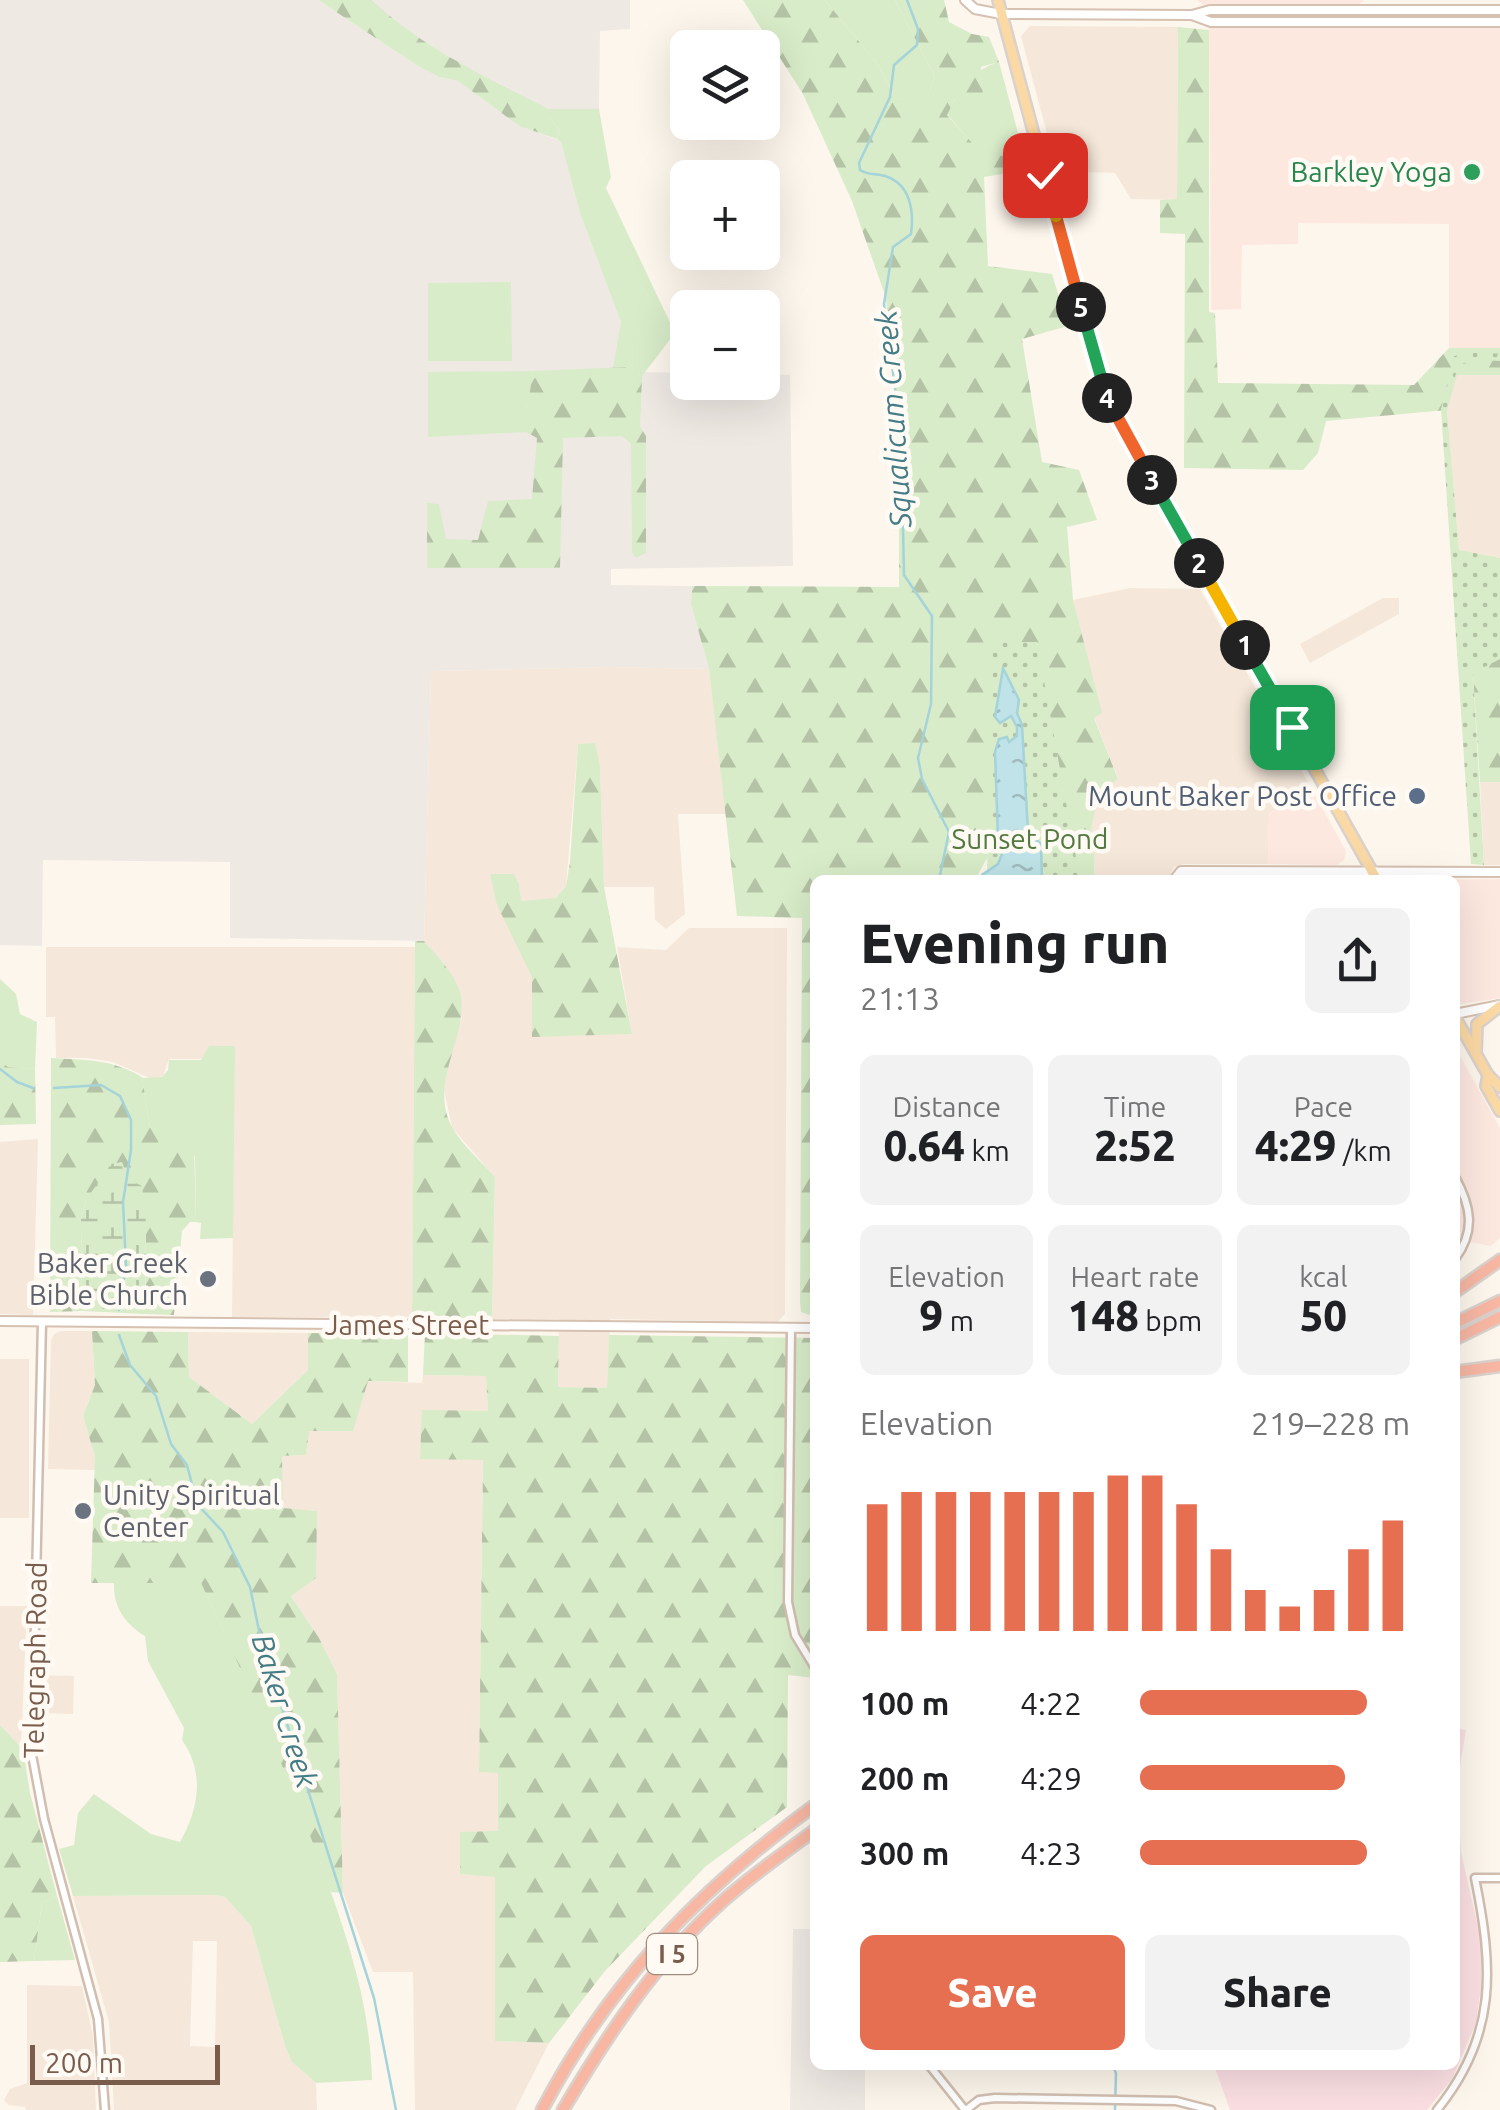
<!DOCTYPE html>
<meta charset="utf-8">
<style>
:root{--surface:#fff;--page:#f2f2f2;--text:#202124;--muted:#757577;--accent:#e76f51}
body{margin:0;font-family:Ubuntu,sans-serif;background:var(--page);color:var(--text);height:100vh;display:flex;flex-direction:column;font-size:38px;white-space:nowrap}
*{box-sizing:border-box;margin:0}
p{font-size:32px;color:var(--muted)}
.icon{flex:none;width:55px;height:55px;fill:none;stroke:currentColor;stroke-width:2;stroke-linecap:round;stroke-linejoin:round}
.map{position:relative;flex:1;overflow:hidden}
.side{position:absolute;left:810px;top:875px;width:650px;height:1195px;display:flex;flex-direction:column;background:var(--surface);border-radius:15px;box-shadow:0 10px 40px #0002}
.side>*{flex:none}
.controls{position:absolute;left:670px;top:30px;display:grid;gap:20px}
.controls a{display:grid;place-items:center;width:110px;height:110px;border-radius:15px;background:var(--surface);box-shadow:0 10px 40px #0002;font-size:50px}
.scale{position:absolute;left:30px;bottom:25px;width:190px;box-sizing:border-box;padding-left:10px;border:5px solid #7a5c4d;border-top:0;font-size:28px;line-height:35px;white-space:nowrap;color:#7a5c4d;-webkit-text-stroke:8px #fffaf3;paint-order:stroke}
.pin{position:absolute;display:grid;place-items:center;width:85px;height:85px;color:#fff;margin:-42px;border-radius:20px;box-shadow:0 5px 15px #0006}
.km{position:absolute;width:50px;height:50px;margin:-25px;border-radius:50%;background:#222;color:#fff;font-size:28px;line-height:50px;text-align:center}
.round{display:grid;place-items:center;flex:none;width:105px;height:105px;border-radius:15px;background:var(--page)}
.summary{display:flex;align-items:center;justify-content:space-between;height:170px;padding:0 50px}
h1{font-size:55px;font-weight:800;line-height:75px}
.stats{display:grid;grid-template-columns:repeat(3,1fr);gap:15px;height:170px;padding:10px 50px}
.stats div{display:grid;align-content:center;border-radius:15px;background:var(--page);text-align:center}
.stats b{font-size:42px;font-weight:800}
.stats small{font-size:28px;font-weight:400}
.stats p{font-size:28px}
.chart{height:280px;padding:20px 50px}
.chart p{display:flex;justify-content:space-between}
.chart svg{width:100%;height:180px;margin-top:10px;stroke:var(--accent);stroke-width:6}
.button{display:flex;gap:20px;margin-top:auto;padding:20px 50px}
.button a{flex:1;height:115px;border-radius:15px;background:var(--accent);color:#fff;font-size:40px;font-weight:800;line-height:115px;text-align:center}
.button a+a{background:var(--page);color:var(--text)}
ul{padding:0 50px;list-style:none;font-size:32px}
li{display:grid;grid-template-columns:160px 120px 1fr;align-items:center;height:75px}
li i{height:25px;border-radius:12px;background:var(--accent)}
.map>svg:first-child{display:block}
</style>
<div class="map">
<svg width="1500" height="2110" viewBox="0 0 1500 2110">
<defs>
<pattern id="forest-firs" width="22" height="20" patternUnits="userSpaceOnUse" patternTransform="scale(2.5)"><rect width="22" height="20" fill="#d8ecc9"/><path d="M5 1l3.5 6h-7zM16 11l3.5 6h-7z" fill="#b4c2a5"/></pattern>
<pattern id="wetland-marsh" width="20" height="14" patternUnits="userSpaceOnUse" patternTransform="scale(2.5)"><rect width="20" height="14" fill="#d8ecc9"/><path d="M1 5h8M5 5V1M11 12h8M15 12V8" fill="none" stroke="#b4c2a5"/></pattern>
<pattern id="park-dots" width="8" height="8" patternUnits="userSpaceOnUse" patternTransform="scale(2.5)"><rect width="8" height="8" fill="#d8ecc9"/><path d="M2 2h.1M6 6h.1" fill="none" stroke="#b4c2a5" stroke-width="1.8" stroke-linecap="round"/></pattern>
<pattern id="water-ripples" width="26" height="14" patternUnits="userSpaceOnUse" patternTransform="scale(2.5)"><rect width="26" height="14" fill="#bfe3e8"/><path d="M2 4q2-2 4 0t4 0M15 11q2-2 4 0t4 0" fill="none" stroke="#a0bbbe"/></pattern>
</defs>
<rect width="100%" height="100%" fill="#fdf6ec"/>
<path fill="#f5e8da" fill-rule="evenodd" d="M 1030,26 L 1178,27 L 1177,200 L 1131,199 L 1115,173 L 1057,171 L 1021,36 Z
M 1456,375 L 1500,375 L 1500,558 L 1459,551 L 1447,410 Z
M 1130,588 L 1200,589 L 1314,793 L 1269,813 L 1268,864 L 1183,864 L 1174,867 L 1168,880 L 1094,880 L 1095,841 L 1091,829 L 1100,790 L 1118,778 L 1094,717 L 1073,600 Z
M 1383,598 L 1399,598 L 1399,614 L 1310,663 L 1300,644 Z
M 609,667 L 709,669 L 726,814 L 678,814 L 685,914 L 666,929 L 655,920 L 654,887 L 604,887 L 600,766 L 578,745 L 566,886 L 556,899 L 520,901 L 519,884 L 491,874 L 532,977 L 532,1036 L 632,1034 L 617,947 L 666,950 L 689,928 L 787,928 L 785,1314 L 778,1322 L 610,1319 L 607,1388 L 558,1387 L 559,1319 L 492,1319 L 495,1177 L 452,1128 L 444,1089 L 451,1048 L 462,1018 L 439,959 L 424,941 L 431,671 Z
M 1480,782 L 1500,782 L 1500,865 L 1484,865 Z
M 46,947 L 415,947 L 412,1317 L 232,1317 L 234,1116 L 201,1059 L 169,1059 L 163,1076 L 152,1079 L 113,1062 L 87,1058 L 56,1058 L 55,1017 L 46,1017 Z
M 38,1139 L 33,1315 L 0,1314 L 0,1142 Z
M 61,1331 L 92,1331 L 95,1385 L 83,1416 L 95,1457 L 95,1470 L 48,1469 L 51,1341 L 54,1334 Z
M 188,1332 L 308,1333 L 308,1370 L 252,1424 L 189,1377 Z
M 0,1359 L 29,1359 L 29,1518 L 0,1518 Z
M 423,1375 L 486,1376 L 488,1411 L 421,1459 L 483,1459 L 479,1771 L 498,1772 L 498,1831 L 460,1874 L 495,1876 L 495,2041 L 549,2043 L 515,2110 L 415,2110 L 413,1972 L 373,1972 L 343,1893 L 337,1674 L 319,1638 L 291,1596 L 317,1511 L 282,1509 L 282,1456 L 306,1455 L 308,1431 L 368,1381 L 422,1383 Z
M 0,1606 L 27,1606 L 21,1747 L 0,1725 Z
M 42,1675 L 74,1676 L 73,1714 L 42,1713 Z
M 216,1895 L 225,1897 L 251,1926 L 285,2046 L 292,2062 L 316,2083 L 317,2110 L 114,2110 L 109,2022 L 73,1896 ZM 193,1941 L 217,1941 L 215,2047 L 190,2046 Z
M 27,1985 L 82,1986 L 93,2036 L 96,2110 L 26,2110 L 25,2107 L 9,2105 L 4,2100 L 10,2089 L 27,2083 Z"/>
<path fill="#fde8e0" d="M 1197,0 L 1364,0 L 1356,7 L 1207,8 Z
M 1209,24 L 1500,25 L 1500,348 L 1449,348 L 1449,224 L 1298,223 L 1298,244 L 1242,245 L 1241,309 L 1211,310 Z
M 1314,793 L 1346,851 L 1344,860 L 1337,865 L 1268,864 L 1269,813 Z
M 1500,879 L 1500,998 L 1461,1004 L 1455,993 L 1455,880 L 1409,880 Z
M 1455,1047 L 1500,1128 L 1500,1238 L 1491,1246 L 1470,1242 L 1455,1253 Z"/>
<path fill="#efe9e4" d="M 0,0 L 318,0 L 418,66 L 439,77 L 458,81 L 519,126 L 561,141 L 580,213 L 633,352 L 645,372 L 687,373 L 688,382 L 762,382 L 763,374 L 790,375 L 793,566 L 611,569 L 611,585 L 692,586 L 691,604 L 709,669 L 609,667 L 431,671 L 424,941 L 230,938 L 230,862 L 43,860 L 42,946 L 0,945 Z
M 372,0 L 630,0 L 630,29 L 600,31 L 599,109 L 549,109 L 455,61 L 397,24 Z
M 793,1929 L 815,1929 L 815,2065 L 865,2065 L 865,2110 L 790,2110 Z"/>
<path fill="#fbdfe3" d="M 1455,1728 L 1466,1730 L 1457,1784 L 1461,1852 L 1481,1941 L 1481,1988 L 1476,2023 L 1452,2079 L 1427,2110 L 1230,2110 L 1214,2065 L 1455,2065 Z"/>
<path fill="#d8ecc9" d="M 825,0 L 895,0 L 935,77 L 924,106 L 894,97 L 879,66 Z
M 999,62 L 1025,159 L 981,154 L 947,114 C 959,91 973,69 999,62 Z
M 549,109 L 599,109 L 611,177 L 606,188 L 675,333 L 642,376 L 628,367 L 613,368 L 621,322 L 580,213 L 561,142 L 557,139 L 560,130 L 549,118 Z
M 511,282 L 512,361 L 428,361 L 428,283 Z
M 533,371 L 525,424 L 526,432 L 428,437 L 428,372 Z
M 0,979 L 16,994 L 20,1014 L 37,1022 L 35,1069 L 7,1067 L 0,1061 Z
M 209,1046 L 235,1046 L 233,1238 L 200,1239 L 201,1223 L 196,1222 L 195,1156 L 150,1127 L 142,1078 L 162,1077 L 168,1070 L 169,1060 L 201,1060 Z
M 114,1583 L 201,1583 C 246,1678 289,1773 324,1872 C 349,1943 370,2004 372,2080 L 316,2083 L 292,2062 L 285,2046 L 251,1926 L 225,1897 L 215,1895 L 73,1896 L 59,1849 L 74,1845 L 78,1813 L 94,1794 L 151,1834 L 180,1842 C 199,1808 205,1773 182,1740 L 184,1728 L 148,1661 L 145,1636 C 125,1624 113,1607 114,1583 Z
M 57,1896 L 75,1960 L 34,1961 L 42,1903 Z"/>
<path fill="url(#forest-firs)" d="M 318,0 L 372,0 C 423,49 487,77 549,109 L 549,118 L 560,130 L 557,139 L 519,126 L 458,81 L 439,77 L 418,66 Z
M 743,0 L 825,0 L 879,66 L 894,97 L 924,105 L 935,77 L 895,0 L 944,0 L 949,22 L 972,34 L 989,37 L 999,62 L 981,67 L 983,98 L 967,104 L 955,99 L 947,115 L 981,153 L 1025,159 L 1025,170 L 984,177 L 988,266 L 1052,274 L 1068,326 L 1022,339 L 1042,462 L 1079,470 L 1097,520 L 1067,527 L 1073,600 L 1102,713 L 1094,718 L 1118,779 L 1100,790 L 1091,829 L 1095,841 L 1094,880 L 1042,880 L 992,849 L 975,880 L 815,880 L 815,1317 L 801,1312 L 800,1302 L 802,918 L 737,916 L 709,669 L 691,604 L 692,586 L 899,587 L 899,432 L 886,298 L 852,201 L 803,94 Z
M 1178,27 L 1209,30 L 1209,312 L 1215,313 L 1218,383 L 1414,385 L 1449,348 L 1500,348 L 1500,375 L 1457,375 L 1447,410 L 1326,421 L 1318,453 L 1303,470 L 1184,468 L 1185,234 L 1160,233 L 1160,200 L 1177,199 Z
M 628,367 L 642,376 L 640,427 L 646,436 L 646,553 L 636,558 L 632,553 L 631,444 L 622,436 L 563,438 L 560,568 L 427,568 L 427,503 L 439,504 L 446,539 L 478,540 L 488,501 L 532,499 L 537,438 L 526,432 L 525,424 L 533,371 Z
M 1500,558 L 1500,782 L 1480,782 L 1473,673 Z
M 595,743 L 600,766 L 604,887 L 632,1034 L 532,1037 L 532,977 L 497,905 L 490,874 L 514,874 L 519,884 L 521,901 L 556,898 L 566,886 L 570,862 L 578,744 Z
M 415,941 L 424,941 C 436,955 455,974 460,992 C 471,1035 426,1082 453,1129 C 463,1146 482,1162 495,1177 L 492,1319 L 412,1317 Z
M 51,1058 C 87,1060 111,1059 142,1077 L 150,1127 L 169,1138 L 194,1143 L 196,1222 L 190,1222 L 182,1231 L 174,1315 L 145,1314 L 146,1223 L 86,1200 L 81,1219 L 82,1311 L 50,1312 Z
M 0,1061 L 8,1067 L 35,1069 L 36,1124 L 0,1125 Z
M 92,1331 L 188,1332 L 189,1377 L 252,1424 L 308,1370 L 308,1333 L 408,1334 L 408,1382 L 368,1381 L 353,1431 L 309,1431 L 306,1455 L 282,1456 L 283,1508 L 317,1511 L 316,1578 L 291,1596 L 319,1638 L 337,1674 L 343,1893 L 331,1892 C 293,1786 249,1685 201,1583 L 91,1583 L 95,1457 L 83,1416 L 95,1385 Z
M 425,1333 L 559,1336 L 558,1387 L 607,1388 L 609,1335 L 815,1338 L 815,1678 L 788,1675 L 787,1807 L 706,1866 L 605,1971 L 549,2043 L 495,2041 L 495,1877 L 460,1874 L 460,1832 L 498,1831 L 498,1773 L 479,1772 L 483,1460 L 420,1459 L 422,1410 L 488,1411 L 486,1376 L 423,1375 Z
M 0,1725 L 21,1747 L 24,1755 L 30,1793 L 57,1896 L 42,1903 L 34,1961 L 0,1962 Z"/>
<path fill="url(#wetland-marsh)" d="M 122,1162 L 129,1180 L 142,1186 L 146,1222 L 145,1314 L 82,1311 L 81,1219 L 86,1200 L 111,1164 Z"/>
<path fill="url(#park-dots)" d="M 1480,352 L 1500,354 L 1500,361 L 1481,360 L 1458,365 L 1447,410 L 1459,550 L 1500,558 L 1500,659 L 1473,673 L 1484,865 L 1471,864 L 1441,409 L 1454,356 Z
M 991,642 L 1037,642 L 1080,880 L 987,880 Z"/>
<path fill="url(#water-ripples)" stroke="#a5d3da" stroke-width="2.5" d="M 1003,668 L 1019,700 L 1017,713 L 1022,725 L 1028,832 L 1041,844 L 1042,880 L 982,880 L 982,875 L 998,864 L 1002,854 L 998,839 L 995,752 L 999,739 L 1007,737 L 1009,742 L 1017,736 L 1017,727 L 1011,716 L 1000,723 L 995,717 Z"/>
<g fill="none" stroke-linecap="round" stroke-linejoin="round">
<path stroke="#a5d3da" stroke-width="2.5" d="M 907,0 L 918,29 L 917,45 L 894,65 L 890,97 L 859,163 L 860,170 C 870,176 875,173 885,176 C 911,184 914,212 911,234 L 893,247 L 884,304 L 901,434 L 904,575 L 932,616 L 931,704 L 918,758 L 922,779 L 949,832 L 939,880
M 0,1069 L 17,1082 L 33,1088
M 54,1088 L 101,1085 L 120,1096 L 131,1120 L 131,1150 L 123,1202 L 126,1265 L 119,1310
M 119,1335 L 130,1365 L 156,1396 L 171,1444 L 187,1465 L 197,1504 L 223,1532 L 250,1587 L 262,1645 L 374,1998 L 396,2110
M 1112,2065 L 1116,2073 L 1115,2110"/>
<g stroke="#d1beb0" stroke-width="11">
<path id="tertiary" d="M 1455,1177 C 1471,1206 1476,1231 1455,1259
M 42,1322 L 32,1755 L 44,1819 L 98,2019 L 105,2110
M 791,1328 L 788,1602 L 795,1635 L 815,1668
M 929,2065 L 965,2110
M 966,2110 L 979,2100 L 995,2098 L 1176,2101 L 1211,2110
M 1437,2110 C 1498,2035 1493,1967 1475,1878 L 1500,1878"/>
</g>
<g stroke="#d6c0b0" stroke-width="12">
<path id="secondary" d="M 965,0 L 975,9 L 1001,14 L 1192,15 L 1210,10 L 1500,10
M 1192,15 L 1211,22 L 1500,22
M 1174,880 L 1181,871 L 1500,872
M 1455,1014 L 1500,1005
M 0,1321 L 815,1328"/>
</g>
<g stroke="#dad1cd" stroke-width="14">
<path id="primary" d="M 998,0 L 1097,370 L 1110,405 L 1377,880
M 1455,1017 L 1488,1075 L 1500,1087
M 1476,1052 L 1477,1024 L 1500,1006
M 1488,1075 L 1486,1086 L 1500,1111"/>
</g>
<g stroke="#dad1cd" stroke-width="15">
<path id="motorway" d="M 1455,1292 L 1500,1260
M 1455,1323 L 1500,1301
M 1455,1339 L 1500,1317
M 1455,1372 L 1500,1366
M 542,2110 C 609,1982 699,1890 815,1805
M 563,2110 C 608,2034 657,1960 723,1901 C 752,1875 784,1853 815,1830"/>
</g>
<use href="#tertiary" stroke="#fff" stroke-width="6"/>
<use href="#secondary" stroke="#fff" stroke-width="8"/>
<use href="#primary" stroke="#fbd9a5" stroke-width="9"/>
<use href="#motorway" stroke="#f7b7a3" stroke-width="10"/>
</g>
<g fill="none" stroke-linecap="round" stroke-linejoin="round">
<g stroke="#fff" stroke-width="20">
<path id="split-1" d="M 1245,645 L 1292,727"/>
</g>
<g stroke="#fff" stroke-width="20">
<path id="split-2" d="M 1199,563 L 1245,645"/>
</g>
<g stroke="#fff" stroke-width="20">
<path id="split-3" d="M 1152,480 L 1199,563"/>
</g>
<g stroke="#fff" stroke-width="20">
<path id="split-4" d="M 1107,398 L 1152,480"/>
</g>
<g stroke="#fff" stroke-width="20">
<path id="split-5" d="M 1081,307 L 1107,398"/>
</g>
<g stroke="#fff" stroke-width="20">
<path id="split-6" d="M 1056,216 L 1081,307"/>
</g>
<g stroke="#fff" stroke-width="20">
<path id="split-7" d="M 1045,175 L 1056,216"/>
</g>
<use href="#split-1" stroke="#22a559" stroke-width="12"/>
<use href="#split-2" stroke="#f5b400" stroke-width="12"/>
<use href="#split-3" stroke="#22a559" stroke-width="12"/>
<use href="#split-4" stroke="#f0652b" stroke-width="12"/>
<use href="#split-5" stroke="#22a559" stroke-width="12"/>
<use href="#split-6" stroke="#f0652b" stroke-width="12"/>
<use href="#split-7" stroke="#f5b400" stroke-width="12"/>
</g>
<circle fill="#2e9e5b" stroke="#fffaf3" stroke-width="4" cx="1472" cy="172" r="10"/>
<circle fill="#5c6f8a" stroke="#fffaf3" stroke-width="4" cx="1417" cy="796" r="10"/>
<g fill="#6b7280" stroke="#fffaf3" stroke-width="4">
<circle cx="208" cy="1279" r="10"/>
<circle cx="83" cy="1511" r="10"/>
</g>
<g text-anchor="middle" stroke-width="9" stroke-linejoin="round" paint-order="stroke">
<rect fill="#fffaf3" stroke="#a28b7f" stroke-width="2.5" x="647" y="1934" width="50" height="40" rx="8"/>
<g font-size="25" font-weight="bold" fill="#7a5c4d">
<text x="672" y="1963">I 5</text>
</g>
<g font-size="28" fill="#27864d" stroke="#fffaf3" text-anchor="end">
<text x="1452" y="182">Barkley Yoga</text>
</g>
<g font-size="28" fill="#4e5e75" stroke="#fffaf3" text-anchor="end">
<text x="1397" y="806">Mount Baker Post Office</text>
</g>
<g font-size="28" fill="#537a41" stroke="#fffaf3">
<text x="1030" y="849">Sunset Pond</text>
</g>
<g font-size="28" fill="#5b616d" stroke="#fffaf3" text-anchor="end">
<text x="188" y="1273">Baker Creek<tspan x="188" dy="32">Bible Church</tspan></text>
<text x="103" y="1505" text-anchor="start">Unity Spiritual<tspan x="103" dy="32">Center</tspan></text>
</g>
<g font-size="28" fill="#7a5c4d" stroke="#fffaf3">
<text x="407" y="1335">James Street</text>
<text transform="translate(35 1660) rotate(-89)" y="10">Telegraph Road</text>
</g>
<g font-size="30" font-style="italic" fill="#437c86" stroke="#fffaf3">
<text transform="translate(894 419) rotate(-94)" y="10">Squalicum Creek</text>
<text transform="translate(284 1711) rotate(73)" y="10">Baker Creek</text>
</g>
</g>
</svg>
<div class="controls">
<a><svg class="icon" aria-label="layers" viewBox="0 0 24 24"><path d="M12 4l9 5-9 5-9-5zM3 14l9 5 9-5"/></svg></a>
<a>+</a>
<a>−</a>
</div>
<div class="scale">200 m</div>
<div class="pin" style="left:1292px;top:727px;background:#1e9e55"><svg class="icon" aria-label="arrive" viewBox="0 0 24 24"><path d="M6 21V4h12l-3 4 3 4H6"/></svg></div>
<div class="pin" style="left:1045px;top:175px;background:#d93025"><svg class="icon" aria-label="check" viewBox="0 0 24 24"><path d="M5 12l5 5 9-10"/></svg></div>
<b class="km" style="left:1245px;top:645px">1</b>
<b class="km" style="left:1199px;top:563px">2</b>
<b class="km" style="left:1152px;top:480px">3</b>
<b class="km" style="left:1107px;top:398px">4</b>
<b class="km" style="left:1081px;top:307px">5</b>
<section class="side">
<div class="summary"><div><h1>Evening run</h1><p>21:13</p></div><a class="round"><svg class="icon" aria-label="share" viewBox="0 0 24 24"><path d="M12 15V3M7 8l5-5 5 5M5 13v7h14v-7"/></svg></a></div>
<div class="stats">
<div><p>Distance</p><b>0.64<small> km</small></b></div>
<div><p>Time</p><b>2:52</b></div>
<div><p>Pace</p><b>4:29<small> /km</small></b></div>
</div>
<div class="stats">
<div><p>Elevation</p><b>9<small> m</small></b></div>
<div><p>Heart rate</p><b>148<small> bpm</small></b></div>
<div><p>kcal</p><b>50</b></div>
</div>
<div class="chart"><p><span>Elevation</span>219–228 m</p>
<svg viewBox="0 0 160 44" preserveAspectRatio="none"><path d="M5 44V13M15 44V10M25 44V10M35 44V10M45 44V10M55 44V10M65 44V10M75 44V6M85 44V6M95 44V13M105 44V24M115 44V34M125 44V38M135 44V34M145 44V24M155 44V17"/></svg>
</div>
<ul>
<li><b>100 m</b>4:22<i style="width:84%"></i></li>
<li><b>200 m</b>4:29<i style="width:76%"></i></li>
<li><b>300 m</b>4:23<i style="width:84%"></i></li>
</ul>
<div class="button"><a>Save</a><a>Share</a></div>
</section>
</div>
